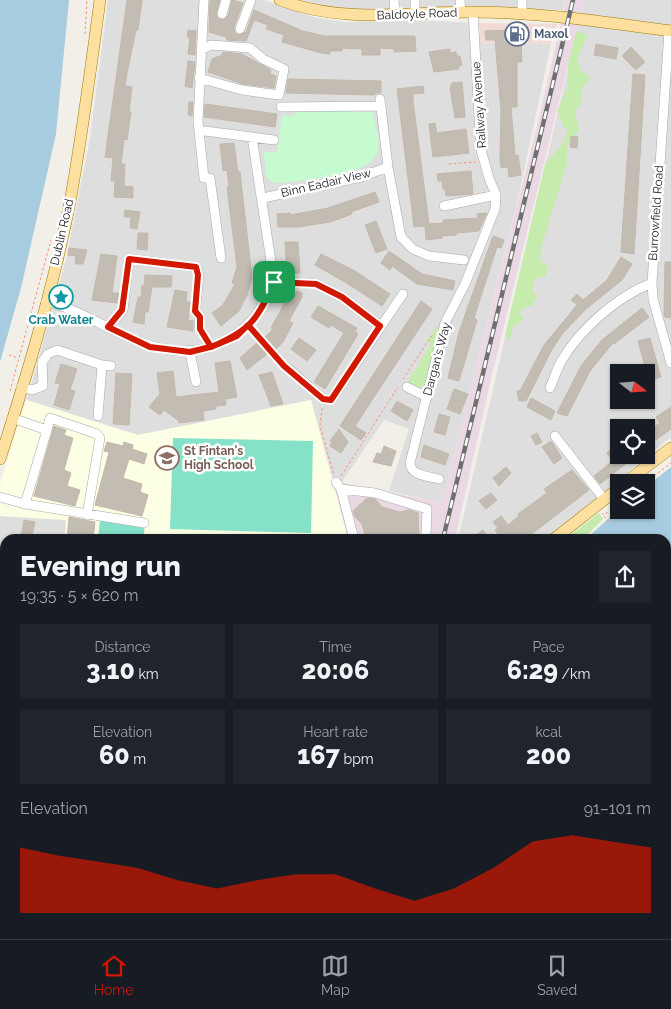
<!DOCTYPE html>
<meta charset="utf-8">
<style>
:root{--surface:#171b24;--page:#20242c;--text:#f1f3f6;--muted:#9ea1a6;--line:#363941;--accent:#d21800}
body{margin:0;font-family:Raleway,sans-serif;background:var(--page);color:var(--text);height:100vh;display:flex;flex-direction:column;font-size:19px;white-space:nowrap}
*{box-sizing:border-box;margin:0}
p{font-size:16px;color:var(--muted)}
.icon{flex:none;width:28px;height:28px;fill:none;stroke:currentColor;stroke-width:2;stroke-linecap:round;stroke-linejoin:round}
.map{position:relative;flex:1;overflow:hidden}
.side{position:absolute;left:0px;top:534px;width:671px;height:406px;display:flex;flex-direction:column;background:var(--surface);border-radius:15px 15px 0 0;box-shadow:0 1px 4px #0004}
.side>*{flex:none}
.needle{width:32px;rotate:107deg}
.buttons{position:absolute;left:610px;top:364px;display:grid;gap:10px}
.buttons a{display:grid;place-items:center;width:45px;height:45px;border-radius:0px;background:var(--surface);box-shadow:0 1px 4px #0004;font-size:25px}
.pin{position:absolute;display:grid;place-items:center;width:42px;height:42px;color:#fff;margin:-21px;border-radius:10px;box-shadow:0 2px 8px #0006}
.round{display:grid;place-items:center;flex:none;width:52px;height:52px;border-radius:0px;background:var(--page)}
.overview{display:flex;align-items:center;justify-content:space-between;height:85px;padding:0 20px}
h1{font-size:28px;font-weight:800;line-height:38px}
.figures{display:grid;grid-template-columns:repeat(3,1fr);gap:8px;height:85px;padding:5px 20px}
.figures div{display:grid;align-content:center;border-radius:0px;background:var(--page);text-align:center}
.figures b{font-size:25px;font-weight:800}
.figures small{font-size:14px;font-weight:400}
.figures p{font-size:14px}
.chart{height:140px;padding:10px 20px}
.chart p{display:flex;justify-content:space-between}
.chart svg{width:100%;height:90px;margin-top:5px;fill:var(--accent);opacity:.7}
.tab-bar{display:flex;justify-content:space-around;align-items:center;height:70px;border-top:1px solid var(--line);background:var(--surface);font-size:14px;color:var(--muted)}
.tab-bar a{display:grid;justify-items:center;gap:2px}
.tab-bar .active{color:var(--accent)}
.map>svg:first-child{display:block}
</style>
<div class="map">
<svg width="671" height="939" viewBox="0 0 671 939">
<rect width="100%" height="100%" fill="#f1efe7"/>
<path fill="#dfdede" fill-rule="evenodd" d="M 108,0 L 264,0 L 316,18 L 345,22 L 407,20 L 479,23 L 480,43 L 551,44 L 516,208 L 442,503 L 389,491 L 409,429 L 384,420 L 342,482 L 333,481 L 311,400 L 138,435 L 27,400 L 66,259 L 90,139 Z
M 303,0 L 566,0 L 563,10 L 490,8 L 336,10 Z
M 584,0 L 671,0 L 671,437 L 546,539 L 458,539 ZM 619,372 L 646,372 L 646,400 L 619,400 ZM 619,428 L 646,428 L 646,455 L 619,455 Z
M 0,516 L 66,520 L 65,539 L 5,539 L 5,935 L 64,935 L 59,939 L 0,939 Z
M 91,935 L 307,935 L 306,939 L 87,939 Z"/>
<path fill="#f2dbd7" d="M 479,23 L 557,24 L 551,44 L 480,43 Z"/>
<path fill="#ead9e5" d="M 566,0 L 584,0 L 491,379 L 455,539 L 348,539 L 333,481 L 442,503 L 538,122 Z"/>
<path fill="#fcffe3" d="M 26,400 L 138,435 L 311,400 L 348,539 L 65,539 L 66,520 L 0,516 L 0,484 Z"/>
<path fill="#c5ebad" d="M 576,31 L 588,35 L 577,59 L 582,73 L 588,74 L 589,80 L 582,88 L 582,101 L 575,112 L 579,130 L 575,136 L 571,136 L 567,147 L 567,164 L 541,248 L 540,262 L 548,264 L 545,277 L 539,277 L 533,282 L 533,291 L 537,297 L 532,306 L 527,306 L 519,312 L 523,319 L 518,325 L 514,325 L 510,340 L 505,336 L 545,164 C 555,152 566,144 567,128 L 564,128 L 557,111 L 568,87 L 568,65 Z
M 438,325 L 439,338 L 425,386 L 416,389 L 406,385 L 431,344 L 427,341 Z
M 599,513 L 603,519 L 583,539 L 565,539 Z
M 256,935 L 302,935 L 301,939 L 260,939 Z"/>
<path fill="#c5fbcf" d="M 298,110 L 373,112 C 375,123 380,139 378,150 C 373,177 302,180 280,183 L 272,182 L 266,177 L 264,152 L 277,152 L 282,115 L 293,116 Z"/>
<path fill="#85e1c8" d="M 173,438 L 313,441 L 311,533 L 170,529 Z
M 100,520 L 145,525 L 143,539 L 98,539 Z"/>
<path fill="#a7ccdf" d="M 0,0 L 69,0 L 56,134 L 21,288 L 0,362 Z
M 671,467 L 671,939 L 337,939 L 338,935 L 666,935 L 666,539 L 586,539 L 619,509 L 646,510 L 646,487 Z"/>
<path fill="#c2bcb3" stroke="#c3b8a9" d="M 127,0 L 142,0 L 138,30 L 136,30 L 127,73 L 125,86 L 132,87 L 129,111 L 131,112 L 127,140 L 124,139 L 121,164 L 125,164 L 124,186 L 133,187 L 133,198 L 114,197 L 115,181 L 111,181 L 113,158 L 105,157 Z
M 210,0 L 220,0 L 216,15 L 221,20 L 228,16 L 232,0 L 243,3 L 234,27 L 235,33 L 238,35 L 246,32 L 254,10 L 303,31 L 324,36 L 415,36 L 416,51 L 394,52 L 394,49 L 380,48 L 380,55 L 362,55 L 362,49 L 342,48 L 342,51 L 330,51 L 330,54 L 321,53 L 282,42 L 284,35 L 266,29 L 268,25 L 254,20 L 246,41 L 227,40 L 226,37 L 209,32 Z
M 512,26 L 525,26 L 525,42 L 521,42 L 522,62 L 517,62 L 517,107 L 511,107 L 515,156 L 518,155 L 521,175 L 509,177 L 508,167 L 501,168 L 500,158 L 501,110 L 495,40 L 486,40 L 485,31 L 512,30 Z
M 188,30 L 196,31 L 195,55 L 188,54 L 190,38 L 187,37 Z
M 596,44 L 618,48 L 616,59 L 594,55 Z
M 631,47 L 645,62 L 636,70 L 622,56 Z
M 450,49 L 450,53 L 456,52 L 457,56 L 460,56 L 462,65 L 458,66 L 459,69 L 434,72 L 429,52 Z
M 223,52 L 242,54 L 271,70 L 270,74 L 276,76 L 274,88 L 243,84 L 208,72 L 212,59 L 222,55 Z
M 188,61 L 195,62 L 192,88 L 185,86 Z
M 633,74 L 645,75 L 634,254 L 621,252 Z
M 288,79 L 381,81 L 381,93 L 375,93 L 375,95 L 286,93 Z
M 462,82 L 465,117 L 455,118 L 450,88 L 452,83 Z
M 423,86 L 424,93 L 413,94 L 413,101 L 429,224 L 443,223 L 443,220 L 478,218 L 477,214 L 487,213 L 479,230 L 478,221 L 479,231 L 457,233 L 456,235 L 442,236 L 442,238 L 426,240 L 425,226 L 414,227 L 397,89 Z
M 189,102 L 193,102 L 192,116 L 188,115 Z
M 205,104 L 277,114 L 275,127 L 204,117 Z
M 435,123 L 437,133 L 466,129 L 469,153 L 433,157 L 429,124 Z
M 571,136 L 578,137 L 577,148 L 570,147 Z
M 234,143 L 238,172 L 240,172 L 252,277 L 247,295 L 239,311 L 221,326 L 212,313 L 222,306 L 227,298 L 235,284 L 232,283 L 237,267 L 227,187 L 229,187 L 227,170 L 223,171 L 220,144 Z
M 471,171 L 473,194 L 446,196 L 445,189 L 443,189 L 442,181 L 438,181 L 437,174 Z
M 375,192 L 379,202 L 351,212 L 352,214 L 330,222 L 298,227 L 278,227 L 277,214 L 290,213 L 290,215 L 328,208 Z
M 125,210 L 140,212 L 137,229 L 130,228 L 131,217 L 124,217 Z
M 376,221 L 387,249 L 376,253 L 365,225 Z
M 138,233 L 148,233 L 147,250 L 137,249 Z
M 493,236 L 504,240 L 501,248 L 497,247 L 483,290 L 474,318 L 477,320 L 459,381 L 448,378 L 459,332 Z
M 285,242 L 298,242 L 300,273 L 287,274 Z
M 69,248 L 87,250 L 83,264 L 75,264 L 76,256 L 68,255 Z
M 389,251 L 422,274 L 455,281 L 453,290 L 417,284 L 392,266 L 390,270 L 381,263 Z
M 101,254 L 117,256 L 112,293 L 119,293 L 117,303 L 92,300 Z
M 321,254 L 355,271 L 390,294 L 382,306 L 345,282 L 315,265 Z
M 621,257 L 632,264 L 622,280 L 586,309 L 563,333 L 551,351 L 526,401 L 519,401 L 517,391 L 520,391 L 544,345 L 577,305 L 571,300 L 577,294 L 583,300 L 607,280 Z
M 665,262 L 671,262 L 671,318 L 665,317 L 664,314 Z
M 145,275 L 172,276 L 171,287 L 152,287 L 148,312 L 145,312 L 144,324 L 133,322 L 138,297 L 141,297 L 142,285 L 144,286 Z
M 175,290 L 187,292 L 186,302 L 190,302 L 188,320 L 193,321 L 193,331 L 167,327 Z
M 297,291 L 302,293 L 302,297 L 289,321 L 293,323 L 283,342 L 273,352 L 272,350 L 247,370 L 240,358 L 259,341 L 260,342 L 273,329 L 271,328 L 290,293 L 295,295 Z
M 421,301 L 432,309 L 355,426 L 366,433 L 361,440 L 340,426 Z
M 318,306 L 357,328 L 355,331 L 358,334 L 325,389 L 314,382 L 344,333 L 331,325 L 329,328 L 311,317 Z
M 642,308 L 649,317 L 614,344 L 613,343 L 590,371 L 567,416 L 557,413 L 581,366 L 602,340 Z
M 299,338 L 316,350 L 307,361 L 291,349 Z
M 650,338 L 661,377 L 649,381 L 638,341 Z
M 230,361 L 237,397 L 225,399 L 226,405 L 216,406 L 216,409 L 203,411 L 204,420 L 179,423 L 179,421 L 164,410 L 160,415 L 149,407 L 160,394 L 157,373 L 173,371 L 176,397 L 219,392 L 215,363 Z
M 61,364 L 77,369 L 70,390 L 75,391 L 69,410 L 54,405 L 60,384 L 55,383 Z
M 272,372 L 283,404 L 271,406 L 259,375 Z
M 116,373 L 132,374 L 129,425 L 113,424 Z
M 454,389 L 468,394 L 460,414 L 447,409 Z
M 531,398 L 555,411 L 551,420 L 527,407 Z
M 397,401 L 413,410 L 407,421 L 391,411 Z
M 671,407 L 671,429 L 646,447 L 646,433 L 660,423 L 656,417 Z
M 439,414 L 450,417 L 445,435 L 434,432 Z
M 54,426 L 66,430 L 64,435 L 73,438 L 64,470 L 71,473 L 67,486 L 80,490 L 75,506 L 34,496 Z
M 339,429 L 348,442 L 341,453 L 330,446 L 332,443 L 330,441 Z
M 537,433 L 542,442 L 536,445 L 531,436 Z
M 551,441 L 562,458 L 554,464 L 542,447 Z
M 107,442 L 123,446 L 124,442 L 133,445 L 132,449 L 147,454 L 144,464 L 129,459 L 123,478 L 142,484 L 140,492 L 148,495 L 142,516 L 95,505 L 109,452 L 104,451 Z
M 619,443 L 619,455 L 637,455 L 600,484 L 594,476 L 613,461 L 607,453 Z
M 424,445 L 449,454 L 445,465 L 421,457 Z
M 384,446 L 396,451 L 391,466 L 373,462 L 377,453 L 381,454 Z
M 506,467 L 511,473 L 499,486 L 493,478 Z
M 572,470 L 589,490 L 529,536 L 532,539 L 501,539 L 495,530 L 498,528 L 493,522 L 501,516 L 508,525 L 519,516 L 518,514 L 547,493 L 544,489 Z
M 491,493 L 497,500 L 486,509 L 479,501 Z
M 367,498 L 375,499 L 382,507 L 400,512 L 409,510 L 418,513 L 419,534 L 407,539 L 366,539 L 362,524 L 355,517 L 353,511 Z
M 69,517 L 95,522 L 93,539 L 67,539 Z
M 24,520 L 35,522 L 31,539 L 21,537 Z
M 483,530 L 487,536 L 483,539 L 470,539 Z"/>
<g fill="none" stroke-linecap="round" stroke-linejoin="round">
<g stroke="#a8a8a8" stroke-width="10">
<path id="minor" d="M 204,0 L 198,122 L 204,178 L 210,178 L 221,258
M 394,0 L 395,14
M 415,0 L 415,13
M 460,0 L 461,12
M 222,14 L 226,0
M 522,14 L 522,0
M 240,29 L 251,0
M 669,31 L 652,283 L 653,299 L 671,363
M 199,78 L 242,90 L 279,95 L 284,69 L 263,59 L 250,48 L 211,45 L 201,50
M 380,99 L 388,167 L 401,237 L 413,249 L 429,256 L 464,260
M 281,107 L 381,106
M 205,131 L 274,140
M 263,198 L 361,177 L 388,167
M 444,206 L 496,195
M 274,281 L 316,284 L 342,297 L 380,326
M 46,301 C 104,316 155,370 218,344 C 249,330 261,313 274,281 L 252,137
M 108,327 L 123,310 L 129,259 L 196,267 L 199,275 L 195,311 L 200,317 L 199,326
M 190,352 L 196,382
M 289,369 L 323,399 L 331,400 L 403,294
M 21,387 L 32,390 L 43,386 L 42,362 L 48,354 L 57,350 L 102,365 L 111,366
M 407,387 L 427,397
M 550,388 C 554,379 557,368 562,360 C 581,328 618,296 652,283
M 98,416 L 102,365
M 47,430 L 50,418 L 97,434 L 100,438 L 87,515
M 555,436 L 604,499
M 439,479 C 428,476 411,476 410,463 L 445,323 L 465,284 L 495,209 L 496,195 L 489,178 L 481,150 L 473,12
M 336,482 L 341,489 L 354,539
M 341,489 L 375,493 L 427,509 L 426,534 L 424,539
M 0,497 L 25,504 L 47,430 L 12,418
M 25,504 L 144,523
M 0,805 L 5,806
M 143,935 L 147,939"/>
</g>
<g stroke="#9e7b00" stroke-width="12">
<path id="major" d="M 280,0 C 344,24 405,12 471,12 C 539,12 605,22 671,31
M 0,459 C 27,375 53,289 70,202 C 82,136 91,68 100,0
M 626,482 L 671,448
M 554,539 L 619,488
M 77,939 L 82,935"/>
</g>
<path stroke="#fc8d6d" stroke-width="1" stroke-dasharray="2.5 2.5" stroke-linecap="butt" d="M 85,34 L 87,0
M 449,164 L 476,162
M 253,331 L 282,364
M 9,355 L 18,358
M 403,379 L 433,334
M 10,391 L 51,240
M 322,408 L 320,426 L 334,475
M 341,476 L 398,387
M 646,482 L 671,463
M 602,513 L 604,515 L 619,504
M 604,516 L 609,522
M 0,646 L 5,647
M 304,939 L 305,935"/>
<use href="#minor" stroke="#fff" stroke-width="9"/>
<use href="#major" stroke="#fde0a0" stroke-width="11"/>
<g stroke="#6f6f6f" stroke-width="4.5">
<path id="rail" d="M 443,539 L 573,0
M 316,939 L 318,935"/>
</g>
<use href="#rail" stroke="#fff" stroke-width="2.5" stroke-dasharray="8" stroke-linecap="butt"/>
</g>
<g fill="none" stroke-linecap="round" stroke-linejoin="round">
<g stroke="#fff" stroke-width="10">
<path id="route" d="M 274,282 C 258,320 249,331 211,347 L 200,329 L 200,317 L 195,311 L 198,275 L 196,267 L 129,259 L 122,310 L 108,327 L 150,347 L 190,352 L 210,347 L 211,347 L 237,336 L 248,325 L 284,366 L 323,399 L 331,400 L 380,326 L 342,297 L 316,284 L 274,282"/>
</g>
<use href="#route" stroke="#d21800" stroke-width="6"/>
</g>
<defs>
<g id="fuel-ring" transform="scale(1.25)"><circle r="9.5" fill="#fff" stroke="#5c6f8a" stroke-width="1.5"/><path d="M-5.5-6h7V0h2V4h1.3V-2.5L3-4.5l.8-.8L6-3V5H2.5V1h-1V6h-7ZM-4.2-4.7v3.2H.2V-4.7Z" fill="#5c6f8a"/></g>
<g id="sight-ring" transform="scale(1.25)"><circle r="9.5" fill="#fff" stroke="#0f9aa8" stroke-width="1.5"/><path d="M0-6L1.8-2.2L6-1.7L2.9 1.2L3.7 5.4L0 3.3L-3.7 5.4L-2.9 1.2L-6-1.7L-1.8-2.2Z" fill="#0f9aa8"/></g>
<g id="school-ring" transform="scale(1.25)"><circle r="9.5" fill="#fff" stroke="#8d6e63" stroke-width="1.5"/><path d="M0-5L7-2L0 1L-7-2ZM-4 1L0 2.5L4 1V4Q0 6-4 4Z" fill="#8d6e63"/></g>
</defs>
<g fill-rule="evenodd">
<use href="#fuel-ring" x="517" y="34"/>
<use href="#sight-ring" x="61" y="297"/>
<use href="#school-ring" x="167" y="458"/>
</g>
<g text-anchor="middle" stroke-width="5" stroke-linejoin="round" paint-order="stroke">
<g font-size="12" fill="#212121" stroke="#fff">
<text transform="translate(417 14) rotate(-2)" y="4">Baldoyle Road</text>
<text transform="translate(479 105) rotate(-94)" y="4">Railway Avenue</text>
<text transform="translate(326 183) rotate(-13)" y="4">Binn Eadair View</text>
<text transform="translate(656 213) rotate(-86)" y="4">Burrowfield Road</text>
<text transform="translate(62 232) rotate(-77)" y="4">Dublin Road</text>
<text transform="translate(437 359) rotate(-75)" y="4">Dargan's Way</text>
</g>
<g font-size="12" font-weight="bold" fill="#4e5e75" stroke="#fff" text-anchor="start">
<text x="534" y="38">Maxol</text>
</g>
<g font-size="12" font-weight="bold" fill="#0d838f" stroke="#fff">
<text x="61" y="324">Crab Water</text>
</g>
<g font-size="12" font-weight="bold" fill="#785e54" stroke="#fff" text-anchor="start">
<text x="184" y="455">St Fintan's<tspan x="184" dy="14">High School</tspan></text>
</g>
</g>
</svg>
<div class="buttons">
<a><svg class="needle" viewBox="-14 -14 28 28"><path d="M0-13l5 13h-10z" fill="#e53935"/><path d="M0 13l5-13h-10z" fill="#9ea1a6"/></svg></a>
<a><svg class="icon" aria-label="locate" viewBox="0 0 24 24"><circle cx="12" cy="12" r="6"/><path d="M12 2v4M12 18v4M2 12h4M18 12h4"/></svg></a>
<a><svg class="icon" aria-label="layers" viewBox="0 0 24 24"><path d="M12 4l9 5-9 5-9-5zM3 14l9 5 9-5"/></svg></a>
</div>
<div class="pin" style="left:274px;top:282px;background:#1e9e55"><svg class="icon" aria-label="arrive" viewBox="0 0 24 24"><path d="M6 21V4h12l-3 4 3 4H6"/></svg></div>
<section class="side">
<div class="overview"><div><h1>Evening run</h1><p>19:35 · 5 × 620 m</p></div><a class="round"><svg class="icon" aria-label="share" viewBox="0 0 24 24"><path d="M12 15V3M7 8l5-5 5 5M5 13v7h14v-7"/></svg></a></div>
<div class="figures">
<div><p>Distance</p><b>3.10<small> km</small></b></div>
<div><p>Time</p><b>20:06</b></div>
<div><p>Pace</p><b>6:29<small> /km</small></b></div>
</div>
<div class="figures">
<div><p>Elevation</p><b>60<small> m</small></b></div>
<div><p>Heart rate</p><b>167<small> bpm</small></b></div>
<div><p>kcal</p><b>200</b></div>
</div>
<div class="chart"><p><span>Elevation</span>91–101 m</p>
<svg viewBox="0 0 160 44" preserveAspectRatio="none"><path d="M0 44V12L10 16L20 19L30 22L40 28L50 32L60 28L70 25L80 25L90 32L100 38L110 32L120 22L130 9L140 6L150 9L160 12V44z"/></svg>
</div>
</section>
</div>
<nav class="tab-bar">
<a class="active"><svg class="icon" aria-label="home" viewBox="0 0 24 24"><path d="M3 11l9-7 9 7M6 9v11h12V9"/></svg>Home</a>
<a><svg class="icon" aria-label="map" viewBox="0 0 24 24"><path d="M3 6l6-2 6 2 6-2v14l-6 2-6-2-6 2zM9 4v14M15 6v14"/></svg>Map</a>
<a><svg class="icon" aria-label="saved" viewBox="0 0 24 24"><path d="M7 4h10v16l-5-4-5 4z"/></svg>Saved</a>
</nav>
